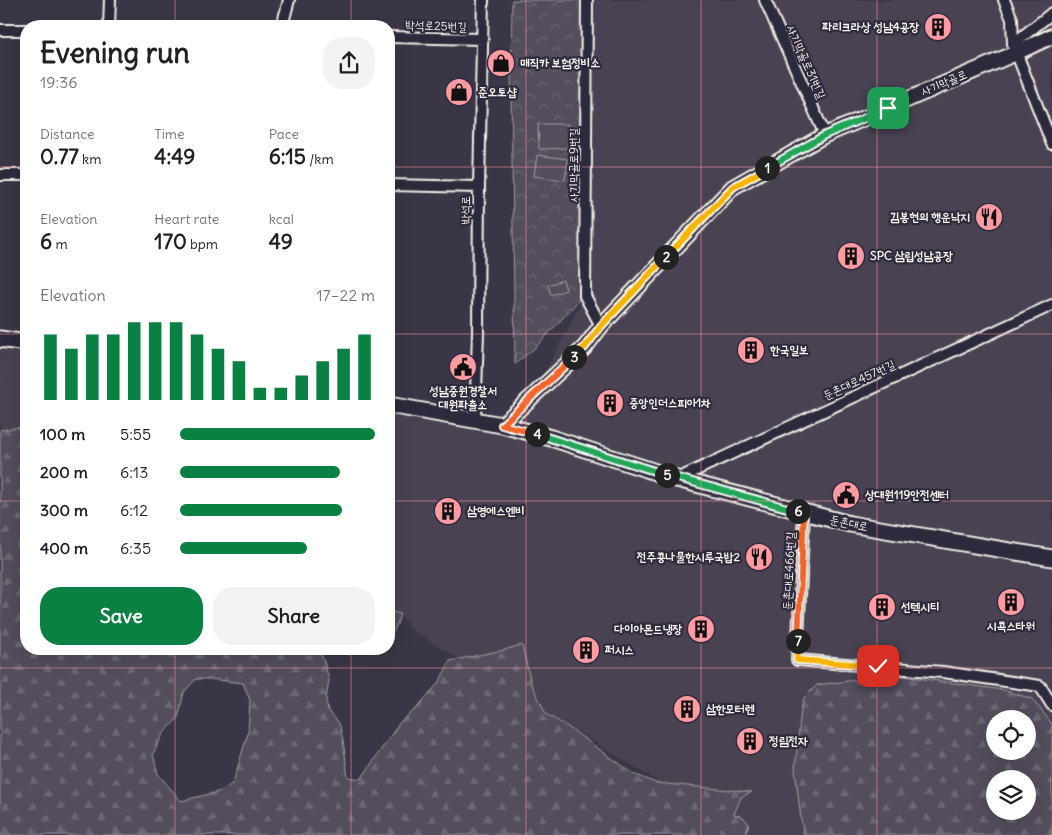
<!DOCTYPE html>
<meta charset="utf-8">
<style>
:root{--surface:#fff;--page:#f2f2f2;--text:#202124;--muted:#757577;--accent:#0b8043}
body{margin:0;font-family:Delius,"Poor Story",sans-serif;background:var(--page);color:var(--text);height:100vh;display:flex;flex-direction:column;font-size:19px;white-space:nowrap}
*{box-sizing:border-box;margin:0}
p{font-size:16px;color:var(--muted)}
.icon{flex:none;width:28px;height:28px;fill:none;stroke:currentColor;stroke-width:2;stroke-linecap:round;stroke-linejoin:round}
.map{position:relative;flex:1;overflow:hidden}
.drawer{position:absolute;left:20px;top:20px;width:375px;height:635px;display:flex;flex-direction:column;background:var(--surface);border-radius:20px;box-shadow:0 5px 20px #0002}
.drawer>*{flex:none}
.tools{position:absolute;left:986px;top:710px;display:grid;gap:10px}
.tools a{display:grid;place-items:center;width:50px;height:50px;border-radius:50%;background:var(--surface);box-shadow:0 5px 20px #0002;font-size:25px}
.pin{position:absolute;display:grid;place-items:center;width:42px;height:42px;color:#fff;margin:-21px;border-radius:10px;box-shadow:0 2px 8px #0006}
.km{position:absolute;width:25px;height:25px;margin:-12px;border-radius:50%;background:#222;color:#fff;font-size:14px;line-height:25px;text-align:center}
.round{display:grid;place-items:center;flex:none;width:52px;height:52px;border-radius:20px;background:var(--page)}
.overview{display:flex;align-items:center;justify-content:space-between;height:85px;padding:0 20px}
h1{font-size:28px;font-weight:700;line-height:38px}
.figures{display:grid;grid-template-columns:repeat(3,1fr);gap:8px;height:85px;padding:5px 20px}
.figures div{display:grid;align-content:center}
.figures b{font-size:21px;font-weight:700}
.figures small{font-size:14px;font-weight:400}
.figures p{font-size:14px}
.chart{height:140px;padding:10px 20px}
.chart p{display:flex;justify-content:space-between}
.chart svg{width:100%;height:90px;margin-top:5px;stroke:var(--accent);stroke-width:6}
.primary-button{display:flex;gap:10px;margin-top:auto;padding:10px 20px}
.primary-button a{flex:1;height:58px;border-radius:20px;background:var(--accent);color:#fff;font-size:20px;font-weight:700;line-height:58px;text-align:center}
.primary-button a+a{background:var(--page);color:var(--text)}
ul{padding:0 20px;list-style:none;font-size:16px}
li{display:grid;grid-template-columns:80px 60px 1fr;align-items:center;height:38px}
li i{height:12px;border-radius:6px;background:var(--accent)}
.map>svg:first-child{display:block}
</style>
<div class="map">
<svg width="1052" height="835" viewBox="0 0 1052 835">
<defs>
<pattern id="forest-firs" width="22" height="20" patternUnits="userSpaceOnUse" patternTransform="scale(1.25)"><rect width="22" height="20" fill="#534e5c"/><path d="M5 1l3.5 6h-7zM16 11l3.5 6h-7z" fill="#6c6873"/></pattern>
<pattern id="park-crowns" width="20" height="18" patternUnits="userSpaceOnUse" patternTransform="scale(1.25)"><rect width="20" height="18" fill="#534e5c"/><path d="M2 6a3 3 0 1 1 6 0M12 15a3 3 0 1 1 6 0" fill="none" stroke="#6c6873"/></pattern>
</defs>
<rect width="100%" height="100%" fill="#3b3647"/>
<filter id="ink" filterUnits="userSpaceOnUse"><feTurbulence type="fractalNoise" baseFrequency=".02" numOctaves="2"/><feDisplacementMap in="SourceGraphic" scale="10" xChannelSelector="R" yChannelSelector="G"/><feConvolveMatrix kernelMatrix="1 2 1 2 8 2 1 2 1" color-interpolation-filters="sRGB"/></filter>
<g filter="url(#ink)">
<path fill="#484352" d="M 587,0 L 1052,0 L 1052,734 L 1028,719 L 1013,717 L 816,735 L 823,835 L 730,835 L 706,811 L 409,628 L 400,614 L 389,611 L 389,407 L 516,426 L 585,296 Z
M 0,348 L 26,352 L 26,429 L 20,427 L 0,430 Z"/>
<path fill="url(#forest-firs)" stroke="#a4a0a2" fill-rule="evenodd" d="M 20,427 L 26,429 L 26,649 L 319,649 L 325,665 L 329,680 L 326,700 L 328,711 L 339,723 L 343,740 L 348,777 L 361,779 L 400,722 L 416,709 L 440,681 L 450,661 L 504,650 L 522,645 L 531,683 L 546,714 L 568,727 L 634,774 L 656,783 L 752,792 L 741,797 L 734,814 L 743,817 L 749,824 L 745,835 L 0,835 L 0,430 ZM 196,679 L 210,679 L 243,683 L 250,700 L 248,733 L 233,783 L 222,791 L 181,801 L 158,774 L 153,754 L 163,734 L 178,718 L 184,692 Z
M 389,611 L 400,614 C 398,622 395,632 389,636 Z
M 896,675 L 1003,690 L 1032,699 L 1052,724 L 1052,835 L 804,835 L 801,819 L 795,769 L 801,709 L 804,698 L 817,685 ZM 995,719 L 1028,719 L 1028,751 L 995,751 ZM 995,779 L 1028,779 L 1028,811 L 995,811 Z"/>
<path fill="url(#park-crowns)" stroke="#a4a0a2" d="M 512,0 L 584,0 L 580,299 L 537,346 L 515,364 L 511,91 Z"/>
<path fill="#534e5c" stroke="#a4a0a2" d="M 538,124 L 568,124 L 568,148 L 539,149 Z
M 537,155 L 568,159 L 565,180 L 534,176 Z
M 563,280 L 566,290 L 551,295 L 548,285 Z"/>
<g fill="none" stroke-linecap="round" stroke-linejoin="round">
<g stroke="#f4f1e8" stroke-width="14">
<path id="street" d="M 587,0 L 585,296 L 601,326
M 765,0 L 825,135
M 1004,0 L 1012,19 L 1013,44 L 1052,144
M 109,26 L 110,0
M 282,26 L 289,0
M 0,30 L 26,30
M 389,37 L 483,39
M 1013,44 L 1052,13
M 0,175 L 26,175
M 389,185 L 479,187
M 475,420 L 478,333 L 479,187 L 483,0
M 677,479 L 1052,305
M 804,512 L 797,660 L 943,672 L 1040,686 L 1052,705"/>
</g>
<g stroke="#f4f1e8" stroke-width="18">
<path id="secondary" d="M 502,425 L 585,347 L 601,326 L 733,187 L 825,135 L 1016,53 L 1052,36"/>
</g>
<g stroke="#f4f1e8" stroke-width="19">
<path id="primary" d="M 0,339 L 26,343
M 389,405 L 502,425 L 551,438 L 677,479 L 850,524 L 1052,558"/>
</g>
<use href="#street" stroke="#2f2a3d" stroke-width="10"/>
<use href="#secondary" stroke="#2f2a3d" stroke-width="14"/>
<use href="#primary" stroke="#2f2a3d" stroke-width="15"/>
</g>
</g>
<g fill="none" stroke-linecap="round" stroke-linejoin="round" filter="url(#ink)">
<g stroke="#fff" stroke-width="10">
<path id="split-1" d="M 767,168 L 825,135 L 888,108"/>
</g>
<g stroke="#fff" stroke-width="10">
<path id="split-2" d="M 666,257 L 733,187 L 767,168"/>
</g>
<g stroke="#fff" stroke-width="10">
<path id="split-3" d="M 574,357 L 585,347 L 601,326 L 666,257"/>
</g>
<g stroke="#fff" stroke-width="10">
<path id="split-4" d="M 537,434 L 502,425 L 574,357"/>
</g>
<g stroke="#fff" stroke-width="10">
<path id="split-5" d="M 537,434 L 667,475"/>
</g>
<g stroke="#fff" stroke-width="10">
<path id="split-6" d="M 667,475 L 798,511"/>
</g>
<g stroke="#fff" stroke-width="10">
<path id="split-7" d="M 798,641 L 804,512 L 798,511"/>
</g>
<g stroke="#fff" stroke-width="10">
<path id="split-8" d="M 798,641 L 797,660 L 878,666"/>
</g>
<use href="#split-1" stroke="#22a559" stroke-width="6"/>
<use href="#split-2" stroke="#f5b400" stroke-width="6"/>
<use href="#split-3" stroke="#f5b400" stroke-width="6"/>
<use href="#split-4" stroke="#f0652b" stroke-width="6"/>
<use href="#split-5" stroke="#22a559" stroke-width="6"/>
<use href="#split-6" stroke="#22a559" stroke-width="6"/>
<use href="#split-7" stroke="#f0652b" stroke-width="6"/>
<use href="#split-8" stroke="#f5b400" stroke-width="6"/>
</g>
<path fill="none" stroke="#ff9aa2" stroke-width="1" stroke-opacity="0.55" d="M 175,0 L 175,26M 351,0 L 351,26M 526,0 L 526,835M 701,0 L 701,835M 877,0 L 877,835M 0,167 L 26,167M 389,167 L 1052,167M 0,334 L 26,334M 389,334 L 1052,334M 0,501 L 26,501M 389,501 L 1052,501M 175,649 L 175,835M 351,649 L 351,835M 0,668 L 1052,668"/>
<defs>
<g id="building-disc" transform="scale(1.4375)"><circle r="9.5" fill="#ff9aa2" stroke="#2f2a3d"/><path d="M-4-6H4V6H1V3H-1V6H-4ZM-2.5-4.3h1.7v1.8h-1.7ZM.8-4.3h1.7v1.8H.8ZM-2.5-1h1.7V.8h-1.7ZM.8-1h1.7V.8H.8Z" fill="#111"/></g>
<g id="shop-disc" transform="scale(1.4375)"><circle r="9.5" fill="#ff9aa2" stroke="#2f2a3d"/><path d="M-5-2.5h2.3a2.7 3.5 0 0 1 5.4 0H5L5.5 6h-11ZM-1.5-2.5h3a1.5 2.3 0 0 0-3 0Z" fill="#111"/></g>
<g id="restaurant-disc" transform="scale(1.4375)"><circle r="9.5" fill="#ff9aa2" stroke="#2f2a3d"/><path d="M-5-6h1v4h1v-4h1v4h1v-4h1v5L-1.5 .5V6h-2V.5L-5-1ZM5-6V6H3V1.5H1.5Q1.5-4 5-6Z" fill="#111"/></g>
<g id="civic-disc" transform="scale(1.4375)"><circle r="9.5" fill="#ff9aa2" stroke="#2f2a3d"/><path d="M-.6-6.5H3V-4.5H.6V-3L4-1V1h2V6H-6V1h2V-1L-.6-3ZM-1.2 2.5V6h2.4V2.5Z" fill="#111"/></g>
</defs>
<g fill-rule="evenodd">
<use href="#building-disc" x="938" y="27"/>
<use href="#shop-disc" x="501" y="63"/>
<use href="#shop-disc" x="459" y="92"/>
<use href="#restaurant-disc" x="989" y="217"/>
<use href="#building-disc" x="851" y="256"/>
<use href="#building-disc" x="751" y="350"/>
<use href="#civic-disc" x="463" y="367"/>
<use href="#building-disc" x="610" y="403"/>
<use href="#civic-disc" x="846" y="495"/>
<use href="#building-disc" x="448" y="511"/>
<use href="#restaurant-disc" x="759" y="557"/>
<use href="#building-disc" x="1011" y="602"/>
<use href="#building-disc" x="882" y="607"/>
<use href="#building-disc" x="701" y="629"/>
<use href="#building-disc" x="586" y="650"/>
<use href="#building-disc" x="687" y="709"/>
<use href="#building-disc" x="750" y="741"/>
</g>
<g text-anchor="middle" stroke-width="4.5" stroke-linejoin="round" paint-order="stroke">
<g font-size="12" fill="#f4f1e8" stroke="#2f2a3d">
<text transform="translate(436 26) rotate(2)" y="4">박석로25번길</text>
<text transform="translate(806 62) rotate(66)" y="4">사기막골로31번길</text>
<text transform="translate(944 83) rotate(-23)" y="4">사기막골로</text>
<text transform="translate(574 165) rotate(-90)" y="4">사기막골로9번길</text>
<text transform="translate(466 210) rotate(-90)" y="4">박석로</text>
<text transform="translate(859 380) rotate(-25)" y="4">둔촌대로457번길</text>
<text transform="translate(849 523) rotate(12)" y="4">둔촌대로</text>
<text transform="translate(789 571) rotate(-87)" y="4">둔촌대로466번길</text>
</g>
<g font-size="12" font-weight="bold" fill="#f4f1e8" stroke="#2f2a3d" text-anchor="start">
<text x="919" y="31" text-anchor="end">파리크라상 성남4공장</text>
<text x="520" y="67">매직카 보험정비소</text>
<text x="478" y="96">준오토샵</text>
<text x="970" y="221" text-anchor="end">김봉현의 행운낙지</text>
<text x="870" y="260">SPC 삼립성남공장</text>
<text x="770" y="354">한국일보</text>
<text x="463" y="395" text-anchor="middle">성남중원경찰서<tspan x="463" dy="14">대원파출소</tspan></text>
<text x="629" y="407">중앙인더스피아1차</text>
<text x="865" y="499">상대원119안전센터</text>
<text x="467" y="515">삼영에스엔비</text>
<text x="740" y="561" text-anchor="end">전주콩나물한시루국밥2</text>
<text x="901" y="611">선텍시티</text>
<text x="1011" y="630" text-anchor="middle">시콕스타워</text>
<text x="682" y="633" text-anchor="end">다이아몬드냉장</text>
<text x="605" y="654">퍼시스</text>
<text x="706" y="713">삼한모터렌</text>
<text x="769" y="745">정림전자</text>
</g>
</g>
</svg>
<div class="tools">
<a><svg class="icon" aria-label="locate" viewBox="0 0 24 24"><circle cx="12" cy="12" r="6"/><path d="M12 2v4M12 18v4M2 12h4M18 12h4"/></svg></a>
<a><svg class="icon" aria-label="layers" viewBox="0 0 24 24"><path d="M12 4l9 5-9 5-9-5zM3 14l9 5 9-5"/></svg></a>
</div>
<div class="pin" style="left:888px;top:108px;background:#1e9e55"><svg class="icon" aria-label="arrive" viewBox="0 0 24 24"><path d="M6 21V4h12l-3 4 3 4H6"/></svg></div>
<div class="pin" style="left:878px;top:666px;background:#d93025"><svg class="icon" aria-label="check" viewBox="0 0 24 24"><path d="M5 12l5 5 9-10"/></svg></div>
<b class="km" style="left:767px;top:168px">1</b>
<b class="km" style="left:666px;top:257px">2</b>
<b class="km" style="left:574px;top:357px">3</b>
<b class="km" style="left:537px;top:434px">4</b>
<b class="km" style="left:667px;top:475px">5</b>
<b class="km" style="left:798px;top:511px">6</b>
<b class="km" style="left:798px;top:641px">7</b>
<section class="drawer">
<div class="overview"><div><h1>Evening run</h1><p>19:36</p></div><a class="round"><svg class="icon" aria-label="share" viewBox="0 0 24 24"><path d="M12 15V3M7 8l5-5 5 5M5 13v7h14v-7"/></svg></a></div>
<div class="figures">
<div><p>Distance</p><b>0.77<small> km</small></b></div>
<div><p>Time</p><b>4:49</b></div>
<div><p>Pace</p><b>6:15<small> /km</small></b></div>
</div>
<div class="figures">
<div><p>Elevation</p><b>6<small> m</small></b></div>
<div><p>Heart rate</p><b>170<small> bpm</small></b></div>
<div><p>kcal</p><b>49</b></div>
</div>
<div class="chart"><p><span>Elevation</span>17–22 m</p>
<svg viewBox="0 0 160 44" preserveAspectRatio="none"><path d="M5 44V12M15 44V19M25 44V12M35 44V12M45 44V6M55 44V6M65 44V6M75 44V12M85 44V19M95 44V25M105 44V38M115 44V38M125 44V32M135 44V25M145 44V19M155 44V12"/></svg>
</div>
<ul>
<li><b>100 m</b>5:55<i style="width:100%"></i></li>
<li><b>200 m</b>6:13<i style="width:82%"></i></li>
<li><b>300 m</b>6:12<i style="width:83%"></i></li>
<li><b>400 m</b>6:35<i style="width:65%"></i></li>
</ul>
<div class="primary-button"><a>Save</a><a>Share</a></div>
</section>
</div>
